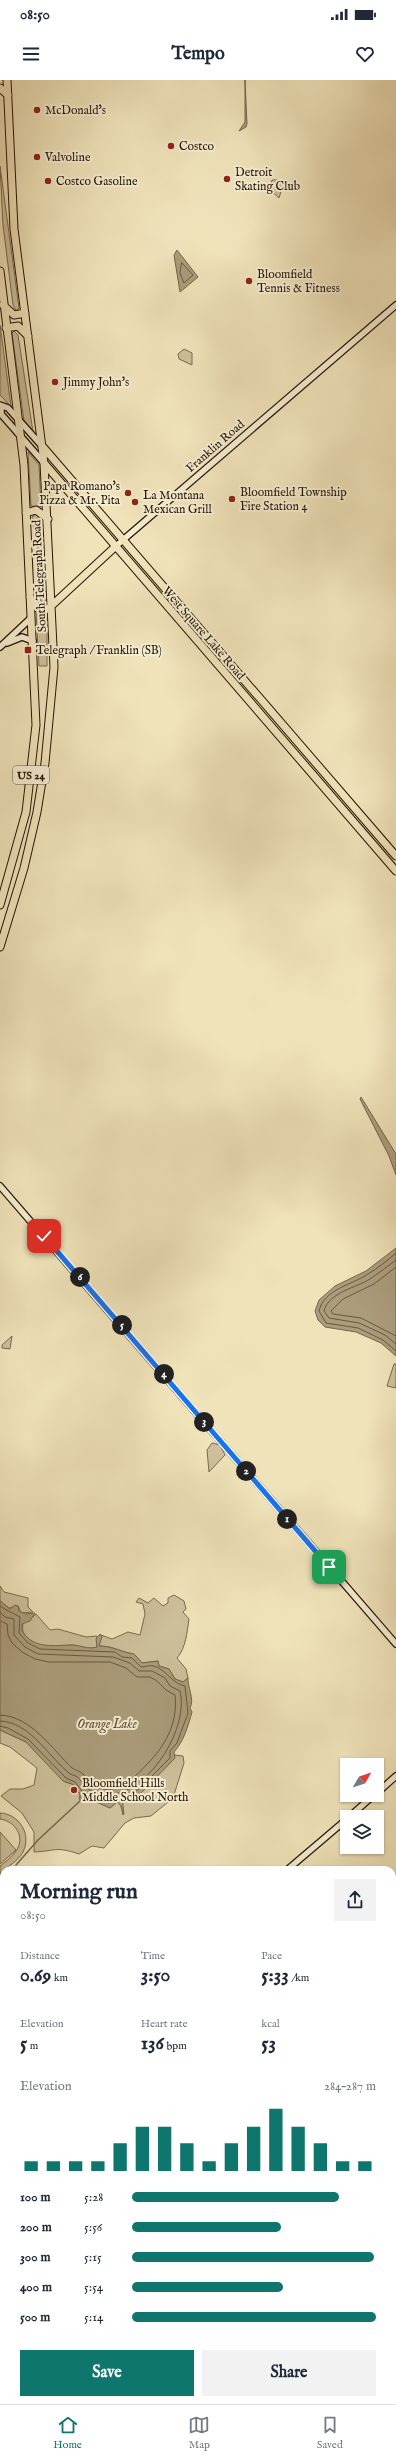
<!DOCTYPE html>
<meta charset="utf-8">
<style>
:root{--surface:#fff;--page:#f2f2f3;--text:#1f2937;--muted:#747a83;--line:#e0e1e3;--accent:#0f766e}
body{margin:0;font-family:"IM FELL English",serif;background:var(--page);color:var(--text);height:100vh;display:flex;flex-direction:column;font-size:15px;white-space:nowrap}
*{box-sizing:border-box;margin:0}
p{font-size:13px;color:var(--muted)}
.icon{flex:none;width:22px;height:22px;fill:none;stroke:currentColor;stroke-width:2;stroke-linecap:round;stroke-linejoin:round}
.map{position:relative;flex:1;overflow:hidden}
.drawer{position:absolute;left:0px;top:1786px;width:396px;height:538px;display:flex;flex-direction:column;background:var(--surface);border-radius:12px 12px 0 0;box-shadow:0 1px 3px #0004}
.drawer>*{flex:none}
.needle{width:26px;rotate:51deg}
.fabs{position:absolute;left:340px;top:1678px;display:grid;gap:8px}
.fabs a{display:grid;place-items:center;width:44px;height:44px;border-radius:0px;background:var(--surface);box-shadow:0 1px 3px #0004;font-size:20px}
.pin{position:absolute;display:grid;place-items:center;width:34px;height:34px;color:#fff;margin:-17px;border-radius:8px;box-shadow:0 2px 6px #0006}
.km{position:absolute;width:20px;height:20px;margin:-10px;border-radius:50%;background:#222;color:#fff;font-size:11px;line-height:20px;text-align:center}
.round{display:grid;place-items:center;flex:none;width:42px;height:42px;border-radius:0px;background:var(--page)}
.summary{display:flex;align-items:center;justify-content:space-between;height:68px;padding:0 20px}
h1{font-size:22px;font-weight:800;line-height:30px}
.stats{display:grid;grid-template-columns:repeat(3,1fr);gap:6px;height:68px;padding:4px 20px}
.stats div{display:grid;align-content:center}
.stats b{font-size:20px;font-weight:800}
.stats small{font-size:11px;font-weight:400}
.stats p{font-size:11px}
.chart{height:112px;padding:8px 20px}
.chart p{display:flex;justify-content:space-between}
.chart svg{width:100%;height:72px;margin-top:4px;stroke:var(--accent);stroke-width:6}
.cta{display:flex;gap:8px;margin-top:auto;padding:8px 20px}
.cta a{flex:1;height:46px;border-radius:0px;background:var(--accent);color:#fff;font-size:16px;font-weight:800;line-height:46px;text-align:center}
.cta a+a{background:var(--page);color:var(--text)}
ul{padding:0 20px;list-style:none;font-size:13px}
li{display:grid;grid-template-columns:64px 48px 1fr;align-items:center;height:30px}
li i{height:10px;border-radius:5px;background:var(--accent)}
.status{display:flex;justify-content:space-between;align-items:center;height:28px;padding:0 20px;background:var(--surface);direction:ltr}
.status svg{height:11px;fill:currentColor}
header{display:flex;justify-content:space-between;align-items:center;height:52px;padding:0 20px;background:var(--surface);font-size:18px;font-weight:800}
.dock{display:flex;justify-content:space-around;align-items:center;height:56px;border-top:1px solid var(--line);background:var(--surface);font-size:11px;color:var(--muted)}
.dock a{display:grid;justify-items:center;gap:2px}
.dock .on{color:var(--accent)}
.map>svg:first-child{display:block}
</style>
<div class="status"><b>08:50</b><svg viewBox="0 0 49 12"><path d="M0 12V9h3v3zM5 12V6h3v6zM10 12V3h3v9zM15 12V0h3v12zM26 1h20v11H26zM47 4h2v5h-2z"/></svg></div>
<header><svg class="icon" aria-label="menu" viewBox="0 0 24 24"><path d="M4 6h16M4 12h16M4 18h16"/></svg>Tempo<svg class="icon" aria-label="heart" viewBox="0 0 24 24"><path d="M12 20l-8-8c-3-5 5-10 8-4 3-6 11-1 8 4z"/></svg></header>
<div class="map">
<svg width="396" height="2324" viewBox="0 0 396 2324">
<rect width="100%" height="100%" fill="#f0e3ba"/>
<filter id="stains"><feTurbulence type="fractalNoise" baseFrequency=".005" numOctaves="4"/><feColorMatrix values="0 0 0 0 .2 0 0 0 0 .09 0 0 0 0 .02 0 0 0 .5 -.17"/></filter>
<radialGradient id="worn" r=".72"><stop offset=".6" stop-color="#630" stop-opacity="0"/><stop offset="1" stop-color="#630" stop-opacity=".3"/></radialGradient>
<path fill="#cdc09b" stroke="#786a4e" d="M 0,86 L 19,228 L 16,231 L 13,225 L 3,145 Z
M 272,100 L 278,100 L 283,105 L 279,118 L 269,109 Z
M 0,245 L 11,326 L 11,327 L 0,315 Z
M 14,251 L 18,255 L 33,352 L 24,341 L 12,253 Z
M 184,269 L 192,273 L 192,285 L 179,279 L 178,274 Z
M 28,372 L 39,385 L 41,427 L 31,426 Z
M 36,434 L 40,439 L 46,520 L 44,524 L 40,520 L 38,469 L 32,437 Z
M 36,531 L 47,533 L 47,586 L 39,586 Z
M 12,1256 L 10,1269 L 2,1268 L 2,1265 Z
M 394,1284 L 396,1284 L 396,1308 L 387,1306 Z
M 212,1363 L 220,1365 L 225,1375 L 209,1392 L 207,1370 Z
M 0,1506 L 4,1512 L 28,1518 L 28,1527 L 33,1532 L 21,1533 L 18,1526 L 9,1528 L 0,1521 Z
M 174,1515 L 184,1521 L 186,1529 L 183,1532 L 189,1539 C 187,1552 186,1568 177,1578 L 186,1589 L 188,1598 L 183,1602 L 175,1599 L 169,1589 L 159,1586 L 158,1581 L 142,1583 L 134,1574 C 120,1572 114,1566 99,1566 L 101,1555 L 112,1559 L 128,1552 L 140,1555 L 145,1534 L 143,1524 L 136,1522 L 139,1518 L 148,1523 L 154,1518 L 163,1526 L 168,1523 L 168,1518 Z
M 36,1534 L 50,1550 L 58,1549 L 86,1557 L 97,1556 L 97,1567 C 90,1570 80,1566 72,1565 C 65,1565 56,1567 48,1567 C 37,1566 17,1556 24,1542 L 29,1541 Z
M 0,1650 L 26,1662 L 65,1702 L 72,1704 L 80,1714 L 79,1719 L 83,1722 L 90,1719 L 110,1728 L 117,1722 L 121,1726 L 124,1734 L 122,1722 C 146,1712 155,1696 173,1680 L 174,1675 L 183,1676 L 184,1683 L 173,1718 L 151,1736 L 134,1738 L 125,1743 L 104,1768 L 92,1766 L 79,1774 C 55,1766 56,1771 34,1772 L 34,1752 L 22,1733 L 1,1716 L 10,1709 L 23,1709 L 34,1705 L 37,1688 L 10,1667 L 0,1663 Z
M 0,1733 C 19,1734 32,1754 23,1772 C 18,1781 7,1787 0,1794 L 0,1786 C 5,1782 12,1777 16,1771 C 26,1757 15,1741 0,1739 Z
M 0,1752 L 16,1770 L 0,1784 Z
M 4,1801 L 4,1882 L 2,1883 L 0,1881 L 0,1804 Z
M 4,2106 L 4,2320 L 98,2320 L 101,2324 L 0,2324 L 0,2109 Z"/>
<path fill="#ab9c7b" stroke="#75654a" d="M 245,0 L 247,44 L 246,47 L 239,51 L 245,42 Z
M 177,170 L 198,197 L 180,212 L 174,175 Z
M 361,1017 L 396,1074 L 396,1095 L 389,1076 L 360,1019 Z
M 396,1168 L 396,1276 L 381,1263 L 356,1252 L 325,1247 L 318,1240 L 315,1231 L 319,1220 L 335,1206 L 366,1191 Z
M 0,1521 L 10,1529 L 15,1525 L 18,1526 L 19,1531 L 25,1534 L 35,1533 L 30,1541 L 22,1544 L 22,1551 C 34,1570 55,1565 72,1565 C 80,1565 89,1570 97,1567 L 96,1559 L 100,1554 L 102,1557 L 99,1566 C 112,1566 121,1572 134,1574 L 142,1583 L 158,1581 L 159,1586 L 169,1589 L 175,1599 L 183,1602 L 188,1598 C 187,1605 195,1620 190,1628 L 192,1632 C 188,1646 184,1661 174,1672 L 175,1678 L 141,1713 L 123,1722 L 123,1735 L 121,1726 L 117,1722 L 110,1728 L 90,1719 L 80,1721 L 80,1714 L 72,1704 L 63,1701 L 26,1662 L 0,1650 Z"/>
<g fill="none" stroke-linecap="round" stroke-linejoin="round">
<path stroke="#68583e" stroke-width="1" d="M 182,183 L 193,195 L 184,203 L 180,193 Z
M 396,1173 C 387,1181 378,1188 368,1194 C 352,1205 324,1209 319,1231 L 326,1243 L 358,1248 L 383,1260 L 396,1271
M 396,1180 C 388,1186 379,1193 370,1199 C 356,1208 329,1212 324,1231 L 329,1238 L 359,1243 L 385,1255 L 396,1264
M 396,1187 L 374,1204 L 343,1219 L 331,1231 L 333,1234 L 361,1238 L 396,1256
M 0,1526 C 7,1531 13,1533 20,1537 L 19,1553 L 28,1563 L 40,1569 L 115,1572 L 122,1577 L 132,1578 L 141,1587 C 144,1587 150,1585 154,1586 C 167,1590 171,1603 185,1606 L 188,1633 L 177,1663 L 170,1671 L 170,1678 L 139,1709 L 126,1717 L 115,1719 L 109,1723 L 85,1715 L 75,1702 L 66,1698 L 28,1659 L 8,1648 L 0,1646
M 0,1532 L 5,1537 L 14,1539 L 14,1555 L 25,1567 L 38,1574 L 113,1577 L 130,1583 L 139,1591 L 152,1591 L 165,1598 L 170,1606 L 180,1611 C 189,1647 152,1707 115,1714 C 112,1714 109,1717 107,1717 C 102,1717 94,1713 90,1710 C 85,1708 82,1700 77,1697 C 75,1695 71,1695 69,1693 C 48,1676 30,1642 0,1641
M 0,1541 L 7,1544 L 8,1555 L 12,1563 L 22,1572 L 35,1579 L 49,1582 L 110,1582 L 126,1588 L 137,1597 L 150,1597 L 157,1601 L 166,1610 L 175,1615 C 178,1640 167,1663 151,1680 C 136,1696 116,1719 93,1705 C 89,1702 86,1697 83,1694 C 80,1691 75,1690 72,1688 C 52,1669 31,1636 0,1635"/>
<path stroke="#75654a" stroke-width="1.5" d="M 16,1785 L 38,1760 L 80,1721
M 0,1921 L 4,1926"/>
<g stroke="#241301" stroke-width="8">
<path id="secondary" d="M 0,325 L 8,328 L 42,366
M 1,326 L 1,334 L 44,383
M 116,466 L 396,225
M 7,563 L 22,557 L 33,561
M 0,567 L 31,538
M 0,1106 L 396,1564
M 377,1713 L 396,1696
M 349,1737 L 374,1715
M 287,1790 L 347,1739
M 0,2038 L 4,2034"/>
</g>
<g stroke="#241301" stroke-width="9">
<path id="highway" d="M 0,8 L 8,15
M 0,191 L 24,385 L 36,645 L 26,732 L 0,825
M 3,225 L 14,235 L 25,233
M 6,248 L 18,246 L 28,256
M 43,367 L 396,776
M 44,383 L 396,791
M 26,433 L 36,430 L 48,439
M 30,517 L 38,528 L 45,530 L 49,528 L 116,466
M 0,867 L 24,788 L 37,732 L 45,683 L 54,587 L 44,383 L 14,149 L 7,0"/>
</g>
<use href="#secondary" stroke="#f5edd2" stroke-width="5.5"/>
<use href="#highway" stroke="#f0e3ba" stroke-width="7"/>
</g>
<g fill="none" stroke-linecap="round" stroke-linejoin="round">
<g stroke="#fff" stroke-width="8">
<path id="route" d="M 44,1156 L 329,1487"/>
</g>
<use href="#route" stroke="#1a73e8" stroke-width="5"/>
</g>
<g fill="#8f2418" stroke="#f5edd2" stroke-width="1.5">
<circle cx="37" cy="30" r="4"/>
<circle cx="171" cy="66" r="4"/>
<circle cx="37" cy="77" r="4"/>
<circle cx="227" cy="99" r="4"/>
<circle cx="48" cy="101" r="4"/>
<circle cx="249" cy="201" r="4"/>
<circle cx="55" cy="302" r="4"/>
<circle cx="128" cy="413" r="4"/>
<circle cx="232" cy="419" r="4"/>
<circle cx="135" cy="422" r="4"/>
<rect x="24" y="566" width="8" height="8" rx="2"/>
<circle cx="74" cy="1710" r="4"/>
</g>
<g text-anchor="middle" stroke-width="4" stroke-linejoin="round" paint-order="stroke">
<rect fill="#f5edd2" stroke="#635440" stroke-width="1" x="13" y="686" width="36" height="18" rx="3"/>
<g font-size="11" font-weight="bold" fill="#241301">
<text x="31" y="699">US 24</text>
</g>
<g font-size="12" fill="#241301" stroke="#f5edd2" text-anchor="start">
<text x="45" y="34">McDonald's</text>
<text x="179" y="70">Costco</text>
<text x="45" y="81">Valvoline</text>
<text x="235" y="96">Detroit<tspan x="235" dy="14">Skating Club</tspan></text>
<text x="56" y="105">Costco Gasoline</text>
<text x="257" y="198">Bloomfield<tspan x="257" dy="14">Tennis &amp; Fitness</tspan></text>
<text x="63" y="306">Jimmy John's</text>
<text x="120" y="410" text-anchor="end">Papa Romano's<tspan x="120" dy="14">Pizza &amp; Mr. Pita</tspan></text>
<text x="240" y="416">Bloomfield Township<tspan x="240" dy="14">Fire Station 4</tspan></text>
<text x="143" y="419">La Montana<tspan x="143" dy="14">Mexican Grill</tspan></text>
<text x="36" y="574">Telegraph / Franklin (SB)</text>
<text x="82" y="1707">Bloomfield Hills<tspan x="82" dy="14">Middle School North</tspan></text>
</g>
<g font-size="12" fill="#241301" stroke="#f5edd2">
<text transform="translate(215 366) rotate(-41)" y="4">Franklin Road</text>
<text transform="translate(39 496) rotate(-93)" y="4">South Telegraph Road</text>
<text transform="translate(204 553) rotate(49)" y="4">West Square Lake Road</text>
</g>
<g font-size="13" font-style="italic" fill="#615138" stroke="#f5edd2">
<text x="107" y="1648">Orange Lake</text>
</g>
</g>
<rect width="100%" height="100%" filter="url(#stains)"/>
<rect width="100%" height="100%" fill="url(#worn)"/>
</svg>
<div class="fabs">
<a><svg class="needle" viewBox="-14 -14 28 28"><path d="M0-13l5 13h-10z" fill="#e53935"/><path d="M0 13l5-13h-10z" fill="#747a83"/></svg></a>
<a><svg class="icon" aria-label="layers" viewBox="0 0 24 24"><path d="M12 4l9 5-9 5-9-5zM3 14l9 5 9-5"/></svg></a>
</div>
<div class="pin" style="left:329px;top:1487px;background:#1e9e55"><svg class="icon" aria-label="arrive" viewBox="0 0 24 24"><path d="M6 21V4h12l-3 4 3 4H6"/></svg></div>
<div class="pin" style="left:44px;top:1156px;background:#d93025"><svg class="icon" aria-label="check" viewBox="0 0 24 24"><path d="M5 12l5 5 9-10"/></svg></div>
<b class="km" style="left:287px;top:1439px">1</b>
<b class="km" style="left:246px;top:1391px">2</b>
<b class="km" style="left:204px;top:1342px">3</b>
<b class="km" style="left:164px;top:1294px">4</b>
<b class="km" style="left:122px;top:1245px">5</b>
<b class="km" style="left:80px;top:1197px">6</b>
<section class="drawer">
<div class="summary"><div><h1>Morning run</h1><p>08:50</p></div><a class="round"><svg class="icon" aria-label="share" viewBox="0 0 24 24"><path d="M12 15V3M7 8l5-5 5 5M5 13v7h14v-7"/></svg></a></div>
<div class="stats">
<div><p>Distance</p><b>0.69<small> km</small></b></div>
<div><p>Time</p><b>3:50</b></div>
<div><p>Pace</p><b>5:33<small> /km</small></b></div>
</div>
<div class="stats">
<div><p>Elevation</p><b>5<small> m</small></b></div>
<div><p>Heart rate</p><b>136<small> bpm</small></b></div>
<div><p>kcal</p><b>53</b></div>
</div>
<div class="chart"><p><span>Elevation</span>284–287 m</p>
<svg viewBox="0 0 160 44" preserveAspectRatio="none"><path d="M5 44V38M15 44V38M25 44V38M35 44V38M45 44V27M55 44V17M65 44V17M75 44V27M85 44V38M95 44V27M105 44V17M115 44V6M125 44V17M135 44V27M145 44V38M155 44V38"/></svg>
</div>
<ul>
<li><b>100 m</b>5:28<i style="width:85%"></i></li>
<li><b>200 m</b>5:56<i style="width:61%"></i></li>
<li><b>300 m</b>5:15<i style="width:99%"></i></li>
<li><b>400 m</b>5:54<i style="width:62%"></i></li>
<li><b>500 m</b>5:14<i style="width:100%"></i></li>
</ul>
<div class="cta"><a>Save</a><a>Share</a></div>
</section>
</div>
<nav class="dock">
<a class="on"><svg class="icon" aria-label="home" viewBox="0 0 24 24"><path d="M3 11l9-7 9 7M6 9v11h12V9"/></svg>Home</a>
<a><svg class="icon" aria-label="map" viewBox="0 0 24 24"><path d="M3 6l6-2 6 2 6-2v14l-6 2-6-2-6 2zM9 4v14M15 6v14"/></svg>Map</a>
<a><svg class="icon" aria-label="saved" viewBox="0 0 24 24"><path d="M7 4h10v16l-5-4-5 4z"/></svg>Saved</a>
</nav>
